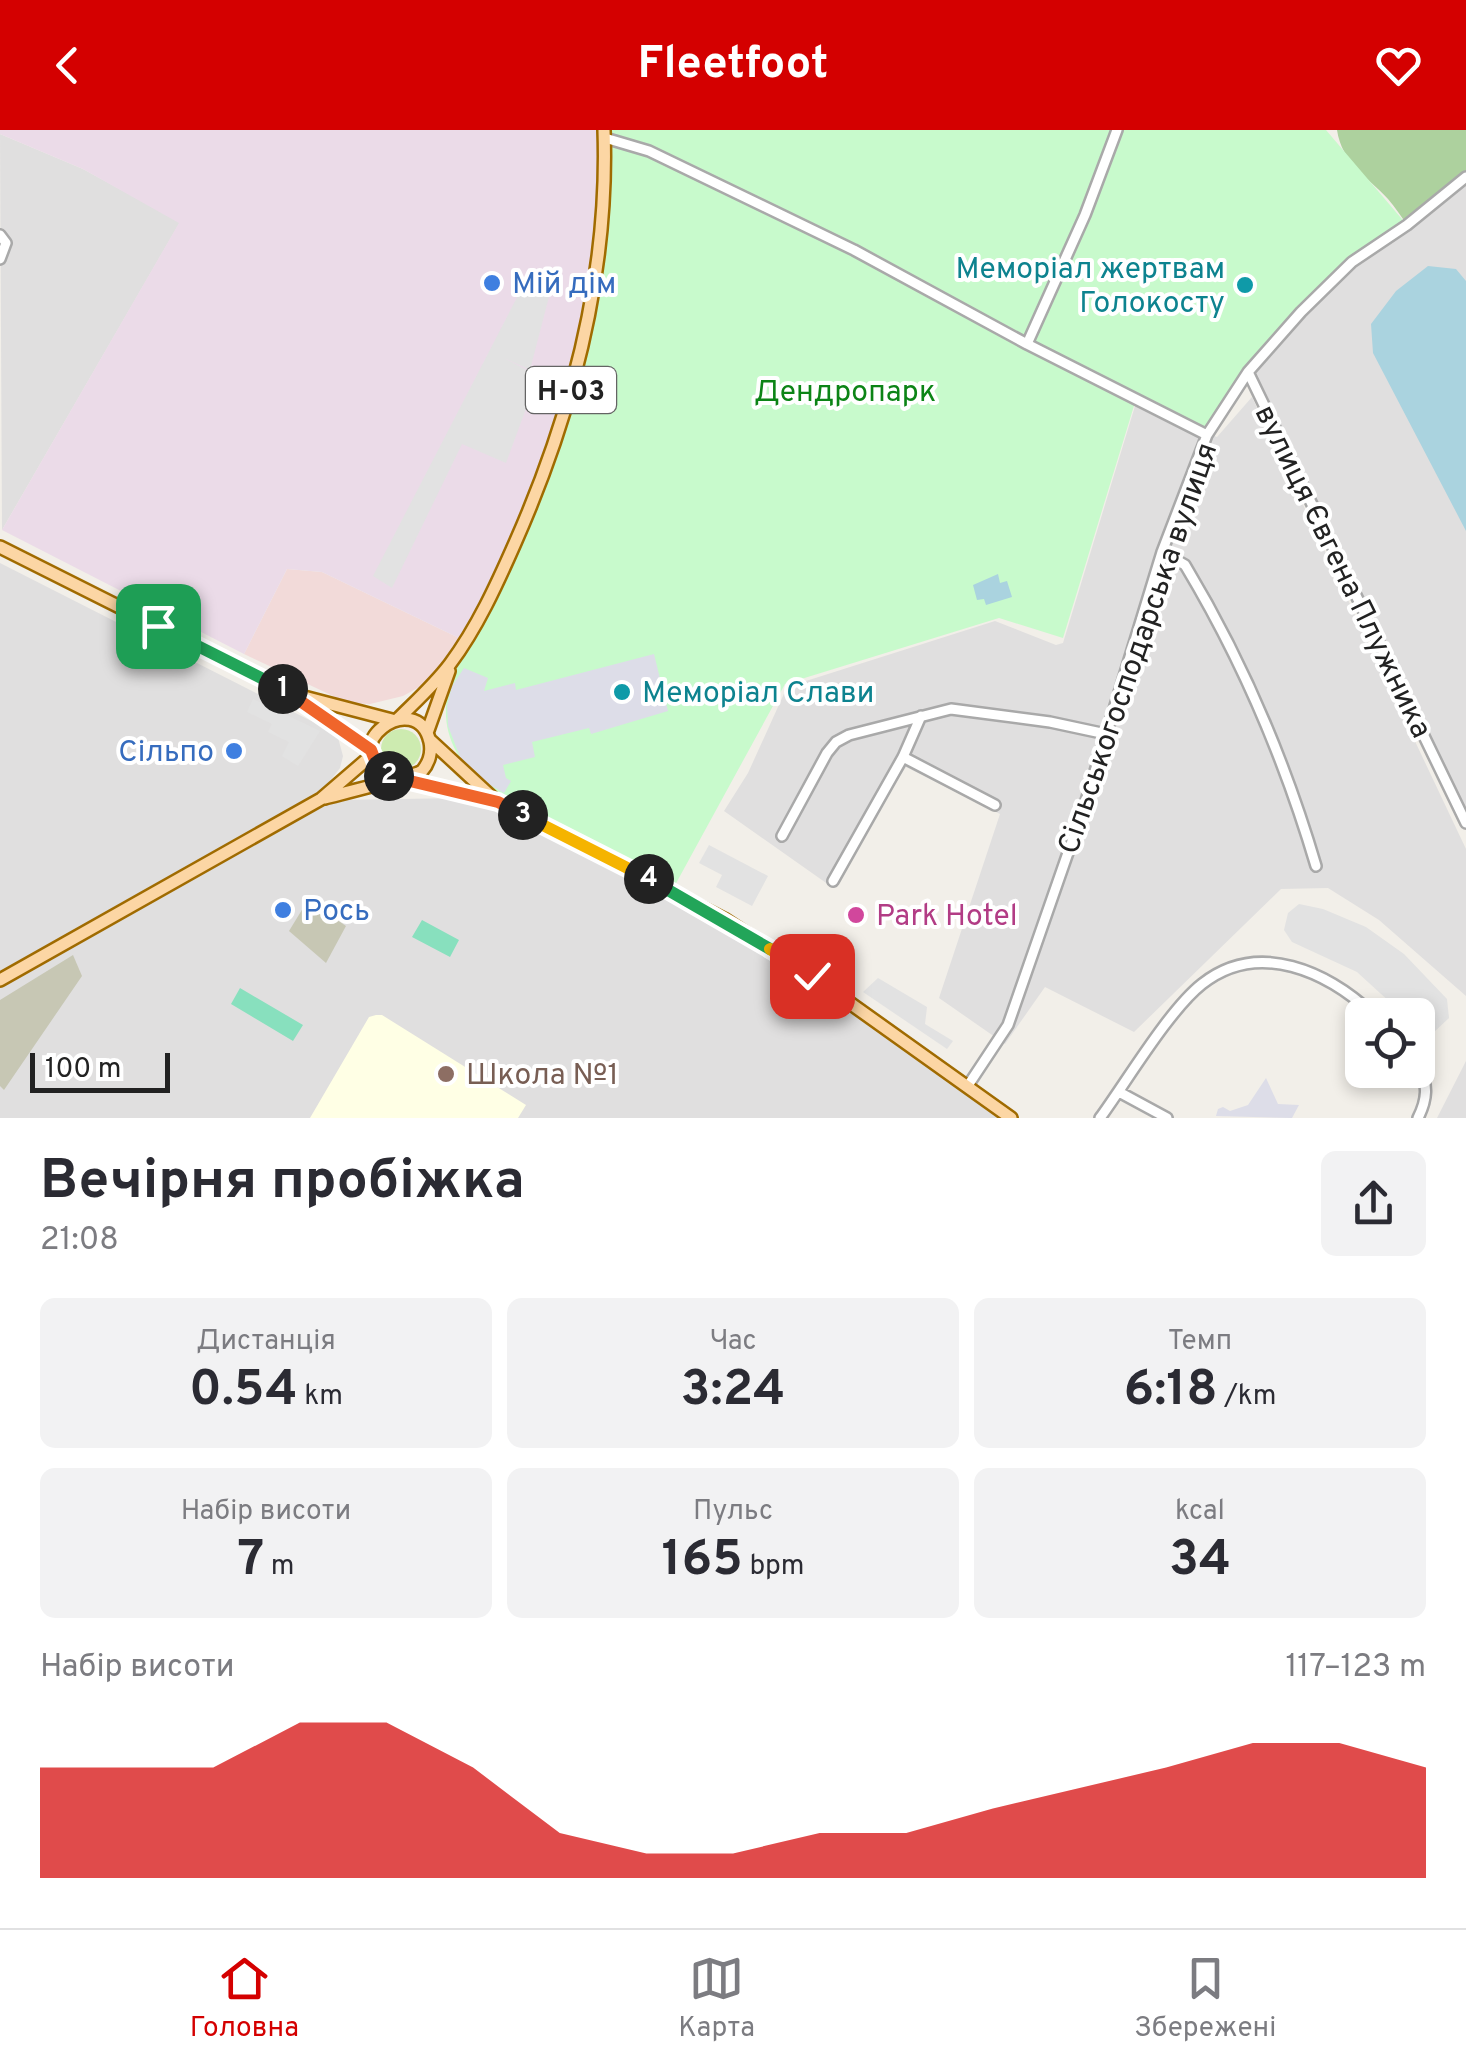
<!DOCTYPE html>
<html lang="uk">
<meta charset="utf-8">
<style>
:root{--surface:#fff;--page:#f2f2f3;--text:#2b2b33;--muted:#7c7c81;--line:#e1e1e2;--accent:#d40000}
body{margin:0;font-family:Overpass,sans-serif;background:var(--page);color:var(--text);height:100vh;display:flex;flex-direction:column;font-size:38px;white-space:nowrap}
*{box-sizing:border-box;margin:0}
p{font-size:32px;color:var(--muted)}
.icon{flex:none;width:55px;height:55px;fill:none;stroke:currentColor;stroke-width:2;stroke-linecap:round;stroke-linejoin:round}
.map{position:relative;height:988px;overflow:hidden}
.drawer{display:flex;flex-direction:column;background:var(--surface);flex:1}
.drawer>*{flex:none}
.fabs{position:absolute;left:1345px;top:868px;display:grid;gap:20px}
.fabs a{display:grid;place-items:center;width:90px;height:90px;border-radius:15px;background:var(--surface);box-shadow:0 5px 15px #0003;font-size:50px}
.scale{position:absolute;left:30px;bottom:25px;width:140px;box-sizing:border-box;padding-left:10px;border:5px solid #222;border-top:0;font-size:28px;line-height:35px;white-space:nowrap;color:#222;-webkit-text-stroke:8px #fff;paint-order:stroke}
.pin{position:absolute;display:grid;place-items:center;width:85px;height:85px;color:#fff;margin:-42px;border-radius:20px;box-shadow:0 5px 15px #0006}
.km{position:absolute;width:50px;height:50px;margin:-25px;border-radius:50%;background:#222;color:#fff;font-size:28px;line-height:50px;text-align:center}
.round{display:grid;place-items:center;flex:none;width:105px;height:105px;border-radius:15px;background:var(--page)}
.overview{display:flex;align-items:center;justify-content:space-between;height:170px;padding:0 40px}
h1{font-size:55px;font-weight:700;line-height:75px}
.metrics{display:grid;grid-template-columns:repeat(3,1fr);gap:15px;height:170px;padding:10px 40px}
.metrics div{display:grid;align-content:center;border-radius:15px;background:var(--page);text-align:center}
.metrics b{font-size:50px;font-weight:700}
.metrics small{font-size:28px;font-weight:400}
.metrics p{font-size:28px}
.chart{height:280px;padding:20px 40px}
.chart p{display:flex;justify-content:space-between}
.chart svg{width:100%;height:180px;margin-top:10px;fill:var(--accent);opacity:.7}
header{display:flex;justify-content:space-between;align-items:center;height:130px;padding:0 40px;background:var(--accent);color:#fff;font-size:45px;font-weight:700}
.dock{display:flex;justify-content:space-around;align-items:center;height:140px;border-top:2px solid var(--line);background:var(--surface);font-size:28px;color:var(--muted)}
.dock a{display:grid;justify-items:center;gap:5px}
.dock .current{color:var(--accent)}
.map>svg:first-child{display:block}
</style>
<header><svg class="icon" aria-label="back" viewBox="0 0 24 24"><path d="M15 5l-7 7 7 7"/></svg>Fleetfoot<svg class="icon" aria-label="heart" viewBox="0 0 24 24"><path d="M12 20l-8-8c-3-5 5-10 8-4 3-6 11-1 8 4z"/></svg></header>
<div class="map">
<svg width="1466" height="988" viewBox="0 0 1466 988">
<rect width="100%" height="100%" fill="#f2efe9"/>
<path fill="#e0dfdf" d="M 0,4 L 83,39 L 180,92 L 2,400 Z
M 1466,47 L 1466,693 L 1248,242 L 1352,132 Z
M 1252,267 L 1466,719 L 1466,866 L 1379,790 L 1328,758 L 1281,759 L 1134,902 L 1045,857 L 1005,914 L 939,868 L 1000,684 L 906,637 L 829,755 L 724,681 L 748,643 L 787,557 L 995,491 L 1056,515 L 1063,513 L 1135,276 L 1217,307 Z
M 0,433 L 337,604 L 343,626 L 340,638 L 318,666 L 0,845 Z
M 462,668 L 497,677 L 722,793 L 810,850 L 1003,988 L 0,988 L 0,855 L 323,674 L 337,670 Z
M 1466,931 L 1466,988 L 1437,988 Z"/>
<path fill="#f2dad9" d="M 287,439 L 322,442 L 461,509 L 432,550 L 403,566 L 370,574 L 348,573 L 244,524 Z"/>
<path fill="#ebdbe8" d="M 0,0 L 600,0 L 593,128 L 587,177 L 568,256 L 544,333 L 497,444 L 461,509 L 322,442 L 287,439 L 244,524 L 2,400 L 179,93 L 83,39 L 0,4 Z"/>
<path fill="#ffffe5" d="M 376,885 L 382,885 L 526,975 L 518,988 L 310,988 L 369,887 Z"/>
<path fill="#c7c7b4" d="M 308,770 L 346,796 L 326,833 L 289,801 Z
M 73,825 L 82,846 L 4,960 L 0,956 L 0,870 Z"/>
<path fill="#cdebb0" d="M381 619a20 20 0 1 1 40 0a20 20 0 1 1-40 0Z"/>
<path fill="#add19e" d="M 1337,0 L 1466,0 L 1466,47 L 1407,95 C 1401,86 1395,77 1388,69 C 1367,46 1342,33 1337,0 Z"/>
<path fill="#c8facc" d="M 609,0 L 1326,0 L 1407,95 L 1349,129 L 1265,213 L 1205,300 L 1137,266 L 1063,508 L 999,488 L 785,554 L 674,757 C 615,725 488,679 457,623 C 420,558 485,491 510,435 C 547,351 581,265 596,175 C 605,117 606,58 609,0 Z"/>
<path fill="#88e0be" d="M 422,790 L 459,810 L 450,827 L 412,807 Z
M 240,858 L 303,895 L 293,911 L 231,874 Z"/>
<path fill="#e2e2e2" d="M 527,148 L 551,159 L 530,240 L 504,228 L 538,246 L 506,333 L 462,314 L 392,458 L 373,446 Z
M 253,569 L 320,601 L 298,636 L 282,626 L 289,612 L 268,602 L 272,594 L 247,582 Z
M 709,715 L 768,746 L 752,776 L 716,757 L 722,745 L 699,733 Z
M 1299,774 L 1323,779 L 1366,797 L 1404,824 L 1447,869 L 1449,888 L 1432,904 L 1419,901 L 1418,885 L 1404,885 L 1357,842 L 1292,812 L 1284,800 L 1288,783 Z
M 878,848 L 927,877 L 925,894 L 953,911 L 947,919 L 863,862 Z"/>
<path fill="#dddde8" d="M 654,524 L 668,581 L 591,604 L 589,598 L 532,612 L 535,627 L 503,635 L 506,648 L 511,651 L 504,663 L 476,647 L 462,632 L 448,596 L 447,576 L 452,556 L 464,538 L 488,548 L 484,561 L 515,553 L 516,560 Z
M 1266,948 L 1278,974 L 1299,975 L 1292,988 L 1216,986 L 1218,979 L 1223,977 L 1230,981 L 1248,975 Z"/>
<path fill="#aad3df" d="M 1428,136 L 1456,139 L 1466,151 L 1466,401 L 1373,223 L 1371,194 L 1396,161 Z
M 998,444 L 1000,453 L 1007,451 L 1012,467 L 986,475 L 984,469 L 977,470 L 973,455 Z"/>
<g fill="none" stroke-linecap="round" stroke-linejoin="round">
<g stroke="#a9a9a9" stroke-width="14">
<path id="minor" d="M 605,8 L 649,21 L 854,120 L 1027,214 L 1207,305
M 0,105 L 6,113 L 0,129
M 1027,214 L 1085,85 L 1117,0
M 1248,242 L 1466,693
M 1162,422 L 1185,435 C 1241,528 1285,631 1316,736
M 903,627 L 995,675
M 782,706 L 827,623 L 836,612 L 849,605 L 951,579 L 1050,592 L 1106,604
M 833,751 L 903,627 L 921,586
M 1418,937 C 1429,954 1427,970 1418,988
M 967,957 L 1008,895 L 1085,674 L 1162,422 L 1207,305 L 1248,242 L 1301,182 L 1352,132 L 1407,95 L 1466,47
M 1119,962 L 1167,988
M 1100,988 C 1127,951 1169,880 1202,854 C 1259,809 1328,842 1374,885"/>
</g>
<g stroke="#a06b00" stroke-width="16">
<path id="major" d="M 0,417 L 293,564 L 371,620
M 304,567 L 392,590
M 398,589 C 416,571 435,554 450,534 C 477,498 497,454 515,413 C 572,284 609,142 604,0
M 427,603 L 449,541
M 429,609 L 495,670
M 402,649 L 498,673 L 724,789 L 812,846 L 1011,988
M 325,668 C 340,664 417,645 422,641 C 429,633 432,622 430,612 C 417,555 329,618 393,648
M 0,850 L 321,669 L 372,625"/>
</g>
<use href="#minor" stroke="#fff" stroke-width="9"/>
<use href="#major" stroke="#fcd6a4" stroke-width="11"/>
</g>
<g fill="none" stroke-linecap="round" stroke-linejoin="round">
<g stroke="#fff" stroke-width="20">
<path id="split-1" d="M 158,496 L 283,559"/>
</g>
<g stroke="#fff" stroke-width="20">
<path id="split-2" d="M 283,559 L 371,620 L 378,638 L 389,646"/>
</g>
<g stroke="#fff" stroke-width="20">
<path id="split-3" d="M 389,646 L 498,672 L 523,685"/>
</g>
<g stroke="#fff" stroke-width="20">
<path id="split-4" d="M 523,685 L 649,749"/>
</g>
<g stroke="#fff" stroke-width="20">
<path id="split-5" d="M 649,749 L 770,819"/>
</g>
<g stroke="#fff" stroke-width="20">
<path id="split-6" d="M 770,819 L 812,846"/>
</g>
<use href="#split-1" stroke="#22a559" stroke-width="12"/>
<use href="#split-2" stroke="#f0652b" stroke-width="12"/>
<use href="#split-3" stroke="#f0652b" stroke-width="12"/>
<use href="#split-4" stroke="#f5b400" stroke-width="12"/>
<use href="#split-5" stroke="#22a559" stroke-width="12"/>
<use href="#split-6" stroke="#f5b400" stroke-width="12"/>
</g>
<g fill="#3f7fe0" stroke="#fff" stroke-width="4">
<circle cx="492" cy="153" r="10"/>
<circle cx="234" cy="621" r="10"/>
<circle cx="283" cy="780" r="10"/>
</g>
<g fill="#0f9aa8" stroke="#fff" stroke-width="4">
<circle cx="1245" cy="155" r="10"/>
<circle cx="622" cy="562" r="10"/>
</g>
<circle fill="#d1479c" stroke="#fff" stroke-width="4" cx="856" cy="785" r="10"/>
<circle fill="#8d6e63" stroke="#fff" stroke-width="4" cx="446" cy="944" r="10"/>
<g text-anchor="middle" stroke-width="8" stroke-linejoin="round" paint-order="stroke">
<rect fill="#fff" stroke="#646464" stroke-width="2.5" x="526" y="237" width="90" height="46" rx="8"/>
<g font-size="28" font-weight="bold" fill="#222">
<text x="571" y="270">Н-03</text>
</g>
<g font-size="30" fill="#0d838f" stroke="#fff" text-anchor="end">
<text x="1225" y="148">Меморіал жертвам<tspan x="1225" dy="34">Голокосту</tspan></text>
<text x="642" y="572" text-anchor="start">Меморіал Слави</text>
</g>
<g font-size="30" fill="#366cbe" stroke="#fff" text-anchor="start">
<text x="512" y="163">Мій дім</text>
<text x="214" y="631" text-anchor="end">Сільпо</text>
<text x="303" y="790">Рось</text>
</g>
<g font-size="30" fill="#0c8416" stroke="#fff">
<text x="845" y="271">Дендропарк</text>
</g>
<g font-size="30" fill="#222" stroke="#fff">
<text transform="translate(1344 441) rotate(64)" y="10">вулиця Євгена Плужника</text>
<text transform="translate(1137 518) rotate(-71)" y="10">Сільськогосподарська вулиця</text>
</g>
<g font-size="30" fill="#b23c85" stroke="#fff" text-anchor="start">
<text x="876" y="795">Park Hotel</text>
</g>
<g font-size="30" fill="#785e54" stroke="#fff" text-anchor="start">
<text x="466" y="954">Школа №1</text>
</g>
</g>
</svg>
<div class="fabs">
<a><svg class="icon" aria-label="locate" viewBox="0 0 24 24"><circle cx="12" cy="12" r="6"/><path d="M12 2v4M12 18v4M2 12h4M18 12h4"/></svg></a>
</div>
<div class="scale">100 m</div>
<div class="pin" style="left:158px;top:496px;background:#1e9e55"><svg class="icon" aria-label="arrive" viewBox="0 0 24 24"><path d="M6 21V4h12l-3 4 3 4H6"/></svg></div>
<div class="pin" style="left:812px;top:846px;background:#d93025"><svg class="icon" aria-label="check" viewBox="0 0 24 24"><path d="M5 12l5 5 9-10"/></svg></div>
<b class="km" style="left:283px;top:559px">1</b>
<b class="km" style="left:389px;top:646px">2</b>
<b class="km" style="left:523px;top:685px">3</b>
<b class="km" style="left:649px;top:749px">4</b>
</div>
<section class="drawer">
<div class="overview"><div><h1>Вечірня пробіжка</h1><p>21:08</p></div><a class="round"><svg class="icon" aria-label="share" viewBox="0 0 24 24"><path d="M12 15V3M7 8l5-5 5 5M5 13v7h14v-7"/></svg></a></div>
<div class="metrics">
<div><p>Дистанція</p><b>0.54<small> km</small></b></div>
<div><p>Час</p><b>3:24</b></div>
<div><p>Темп</p><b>6:18<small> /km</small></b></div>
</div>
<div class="metrics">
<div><p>Набір висоти</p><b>7<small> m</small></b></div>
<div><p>Пульс</p><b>165<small> bpm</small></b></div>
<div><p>kcal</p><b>34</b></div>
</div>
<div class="chart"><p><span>Набір висоти</span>117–123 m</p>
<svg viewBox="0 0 160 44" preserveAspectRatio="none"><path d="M0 44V17L10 17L20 17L30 6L40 6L50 17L60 33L70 38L80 38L90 33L100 33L110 27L120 22L130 17L140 11L150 11L160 17V44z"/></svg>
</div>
</section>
<nav class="dock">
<a class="current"><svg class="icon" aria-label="home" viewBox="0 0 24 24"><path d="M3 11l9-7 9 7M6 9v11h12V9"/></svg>Головна</a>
<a><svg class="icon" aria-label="map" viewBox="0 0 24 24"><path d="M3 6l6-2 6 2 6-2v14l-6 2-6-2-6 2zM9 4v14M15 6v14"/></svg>Карта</a>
<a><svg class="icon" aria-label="saved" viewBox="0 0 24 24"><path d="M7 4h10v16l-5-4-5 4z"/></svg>Збережені</a>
</nav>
